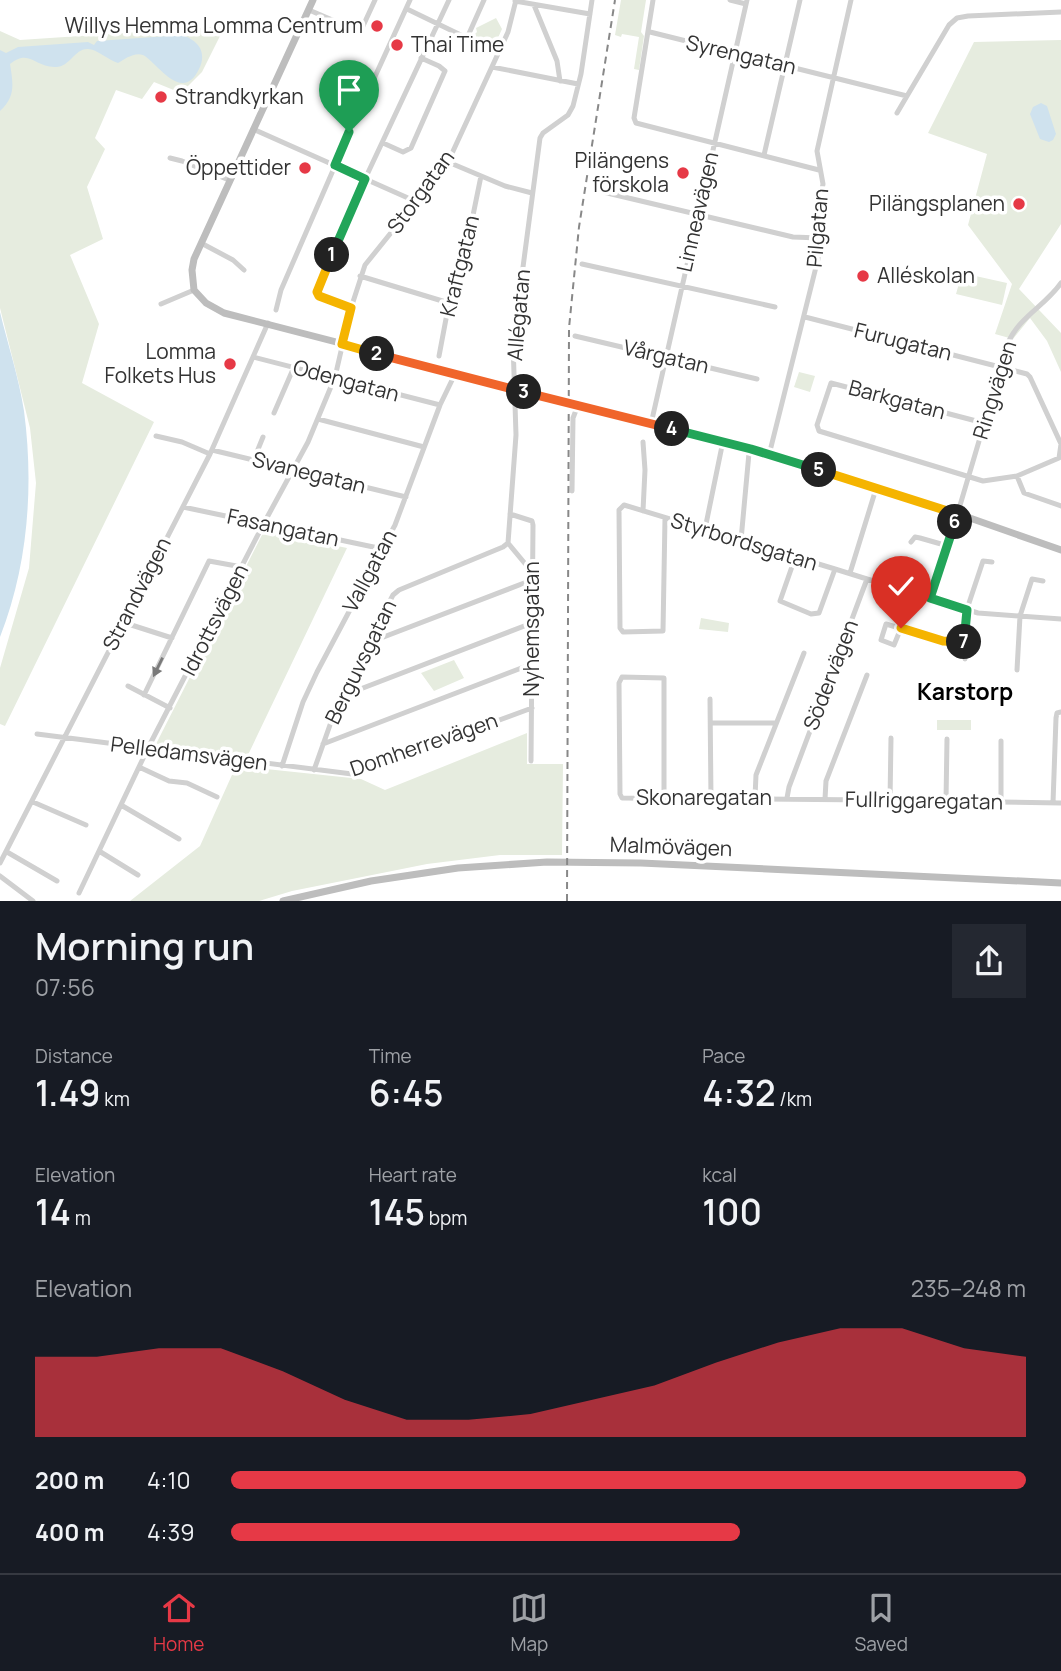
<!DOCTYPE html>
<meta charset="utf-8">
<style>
:root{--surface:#171b24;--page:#242831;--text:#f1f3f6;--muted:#9ea1a6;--line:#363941;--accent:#e63946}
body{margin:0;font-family:Manrope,sans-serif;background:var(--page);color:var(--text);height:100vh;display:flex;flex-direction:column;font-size:26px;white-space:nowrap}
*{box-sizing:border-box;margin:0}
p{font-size:23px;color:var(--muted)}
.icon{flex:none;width:38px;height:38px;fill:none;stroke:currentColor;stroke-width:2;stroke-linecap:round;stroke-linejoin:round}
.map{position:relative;height:901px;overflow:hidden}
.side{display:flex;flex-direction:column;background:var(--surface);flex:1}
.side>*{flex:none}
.pin{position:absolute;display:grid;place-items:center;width:60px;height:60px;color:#fff;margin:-72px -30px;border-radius:50% 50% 50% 0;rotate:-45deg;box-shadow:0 0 7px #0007}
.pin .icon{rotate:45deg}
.km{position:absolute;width:35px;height:35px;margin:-18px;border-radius:50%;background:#222;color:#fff;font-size:19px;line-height:35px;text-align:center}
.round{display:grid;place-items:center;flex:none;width:74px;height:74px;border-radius:0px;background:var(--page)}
.head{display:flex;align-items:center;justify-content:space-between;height:119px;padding:0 35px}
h1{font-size:38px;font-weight:600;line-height:52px}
.stats{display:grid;grid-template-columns:repeat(3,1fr);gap:10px;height:119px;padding:7px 35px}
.stats div{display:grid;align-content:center}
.stats b{font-size:35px;font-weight:600}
.stats small{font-size:19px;font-weight:400}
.stats p{font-size:19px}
.chart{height:196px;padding:14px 35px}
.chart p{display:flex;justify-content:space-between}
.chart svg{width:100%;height:126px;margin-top:7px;fill:var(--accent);opacity:.7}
ul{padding:0 35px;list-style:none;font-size:23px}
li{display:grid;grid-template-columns:112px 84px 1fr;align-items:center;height:52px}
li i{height:18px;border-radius:9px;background:var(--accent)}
.tabs{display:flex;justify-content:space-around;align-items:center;height:98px;border-top:2px solid var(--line);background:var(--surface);font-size:19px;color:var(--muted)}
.tabs a{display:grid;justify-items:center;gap:4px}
.tabs .on{color:var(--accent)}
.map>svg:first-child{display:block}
</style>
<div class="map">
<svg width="1061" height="901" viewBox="0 0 1061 901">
<rect width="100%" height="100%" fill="#fff"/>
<path fill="#e6ecdf" d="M 621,0 L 646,0 L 641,32 L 644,36 L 639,70 L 634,69 L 639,37 L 622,34 L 621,37 L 615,35 Z
M 496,18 L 502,29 L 497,40 L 489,43 L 473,36 L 477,32 L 476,28 Z
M 229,26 L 220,36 L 202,72 L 181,93 L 154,82 L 142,99 L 116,90 L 95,138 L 105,149 L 87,187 L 103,239 L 70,255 L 99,324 L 82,383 L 154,422 L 5,726 L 0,724 L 0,668 L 29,568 L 36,483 L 30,428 L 0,308 L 0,31 L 20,40 Z
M 1061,40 L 1061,224 L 1019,289 L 1061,333 L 1061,372 L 1047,341 L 1030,318 L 1013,339 L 995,334 L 1012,284 L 968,225 L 987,154 L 928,133 L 974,42 Z
M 962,273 L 1007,283 L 1002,305 L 956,294 Z
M 799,372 L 815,376 L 810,392 L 794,387 Z
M 264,531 L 347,548 L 247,757 L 156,744 Z
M 701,618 L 729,623 L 728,632 L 699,629 Z
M 454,660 L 464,678 L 434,691 L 421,673 Z
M 937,720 L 971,720 L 971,730 L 937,730 Z
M 527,733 L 527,764 L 563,764 L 562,855 L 500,855 L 427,864 L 292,891 L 259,901 L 130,901 L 200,846 L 236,766 L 361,779 L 385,790 Z"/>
<path fill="#cfe2ee" d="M 183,35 C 189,38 196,41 200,48 C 203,54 203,62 199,69 C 182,105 156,61 143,55 C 134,52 125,59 118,63 C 108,60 97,49 88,49 C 75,48 70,67 56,67 C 35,68 30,48 10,64 C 13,83 16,97 0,111 L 0,50 L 6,53 L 18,47 L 88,42 L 94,45 L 97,41 Z
M 1041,103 L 1047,106 L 1056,134 L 1053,140 L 1049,142 L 1040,139 L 1030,114 L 1033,107 Z
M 0,312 C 8,345 19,378 24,411 C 34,486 28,566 0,637 Z"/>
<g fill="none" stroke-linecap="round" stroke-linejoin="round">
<path stroke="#d0d0d0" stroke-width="5" d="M 653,0 L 634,118 L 636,123 L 819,170
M 730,0 L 746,4
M 515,1 L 590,14
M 534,5 L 557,61 L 560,81
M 407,9 L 498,53
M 309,10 L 358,31 L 363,26 L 375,0
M 650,32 L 907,96 L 949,25 L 957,18 L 968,16 L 1061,12
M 467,38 L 484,0
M 492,67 L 578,84
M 897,113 L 907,96
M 253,129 L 417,202
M 383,143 L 403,152 L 411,148 L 445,71 L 439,66 L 421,58
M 764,155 L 800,0
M 170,158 L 182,161 L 229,180
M 448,162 L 505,186 L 532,193
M 603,192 L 793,237 L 819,238
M 201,243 L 233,260 L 244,270
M 582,264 L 775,307
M 360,276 L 449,303
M 161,304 L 194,290
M 351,308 L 319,296 L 317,292 L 365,179 L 449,0
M 276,310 L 281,290 L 351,129 L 410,0
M 805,317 L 1027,374 L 1030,377 L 1061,444 L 1059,458 L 1017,476 L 983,481 L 819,431 L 817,425 L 831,383 L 984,423
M 575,336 L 757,379
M 439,356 L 449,303 L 457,294 L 481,176
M 253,357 L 440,405
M 274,413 L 294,367
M 318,419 L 424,447
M 651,424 L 747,0
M 156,436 L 182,442 L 210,454
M 643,442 L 645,470 L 643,511
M 212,450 L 406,497
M 769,455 L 818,259 L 819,238 L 816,220 L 823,184 L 817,151 L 851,0
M 254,459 L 263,437
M 1017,476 L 1024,493 L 1061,506
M 572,491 L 573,418 L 578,405
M 183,507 L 383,549
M 510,514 L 532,521 L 533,525 L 531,761
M 665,518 L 663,631 L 623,632 L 620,628 L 619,510 L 624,505 L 835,569 L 867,579
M 705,529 L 722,446
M 741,540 L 749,453
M 911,542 L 915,537 L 920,538 L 948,546
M 795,558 L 780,601 L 811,614 L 819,613 L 835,569
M 532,572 L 508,543 L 516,435 L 513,343 L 540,138 L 543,133 L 568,115 L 573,106 L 581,74 L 592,0
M 850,573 L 875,492
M 930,598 L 978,613 L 1061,619
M 122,622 L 172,638
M 901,628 L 894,645 L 881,640 L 886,624 L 943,641 L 965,642
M 368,643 L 532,580
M 965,659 L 967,609 L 983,561 L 992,562
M 1017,670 L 1020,616 L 1032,579 L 1043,581
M 128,686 L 170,708
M 341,694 L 350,693 L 532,623
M 144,695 L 209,561 L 242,567
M 710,699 L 711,799
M 711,723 L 776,723
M 37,734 L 352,774 L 532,708
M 323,744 L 532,664
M 282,766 L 303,702 L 317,672 L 395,525 L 440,405 L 455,374
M 139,767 L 169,781 L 187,783 L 217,797
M 314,770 L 341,694 L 393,595 L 399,590 L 503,547 L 508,543
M 755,797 L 756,775 L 804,653
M 664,798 L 664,678 L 622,677 L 619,683 L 620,794 L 622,798 C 768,799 915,800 1061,803
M 787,798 L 789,787 L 867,579 L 930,598 L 948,546 L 1008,343 C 1019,317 1045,306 1061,283
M 825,799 L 826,781 L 867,675
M 890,801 L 891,738
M 946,801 L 947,739
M 33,802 L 86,825
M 1001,802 L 1001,741
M 1053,803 L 1056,718 L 1057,713 L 1061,712
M 121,805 L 179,839
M 99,851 L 138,875
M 7,852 L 57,881
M 0,863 L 210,454 L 268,323
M 0,876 L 33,901
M 79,893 L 148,748 L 264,523 L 308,442 L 335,377 L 351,308 L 365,265 L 448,162 L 508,32 L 516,0"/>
<path stroke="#bdbdbd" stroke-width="7" d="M 313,0 L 194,259 L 192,270 L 194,290 L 206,303 L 224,313 L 751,449 L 947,510 L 1061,550
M 283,901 L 371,881 L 458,868 L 547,862 L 641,863 L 1061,883"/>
<path stroke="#888" stroke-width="2" stroke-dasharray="7 5" stroke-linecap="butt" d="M 567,901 L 569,328 L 579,227 L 615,0"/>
</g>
<defs><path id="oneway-solid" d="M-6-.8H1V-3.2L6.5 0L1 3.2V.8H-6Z" transform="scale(1.75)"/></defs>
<use fill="#7a7a7a" href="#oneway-solid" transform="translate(158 667) rotate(116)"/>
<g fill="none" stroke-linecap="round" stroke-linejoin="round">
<g stroke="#fff" stroke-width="14">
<path id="split-1" d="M 332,255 L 365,179 L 335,165 L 349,132"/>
</g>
<g stroke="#fff" stroke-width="14">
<path id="split-2" d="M 332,255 L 317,292 L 319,296 L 351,308 L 342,344 L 377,354"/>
</g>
<g stroke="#fff" stroke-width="14">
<path id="split-3" d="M 377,354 L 524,392"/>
</g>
<g stroke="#fff" stroke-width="14">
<path id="split-4" d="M 524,392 L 672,429"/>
</g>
<g stroke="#fff" stroke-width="14">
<path id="split-5" d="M 672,429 L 751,449 L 819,470"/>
</g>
<g stroke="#fff" stroke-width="14">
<path id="split-6" d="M 819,470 L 957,514 L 955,522"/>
</g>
<g stroke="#fff" stroke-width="14">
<path id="split-7" d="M 955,522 L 930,598 L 967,610 L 964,642"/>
</g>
<g stroke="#fff" stroke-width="14">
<path id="split-8" d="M 901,628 L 943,641 L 964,642"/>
</g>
<use href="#split-1" stroke="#22a559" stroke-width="9"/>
<use href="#split-2" stroke="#f5b400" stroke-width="9"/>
<use href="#split-3" stroke="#f0652b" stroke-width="9"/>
<use href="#split-4" stroke="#f0652b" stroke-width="9"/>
<use href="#split-5" stroke="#22a559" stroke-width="9"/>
<use href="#split-6" stroke="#f5b400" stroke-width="9"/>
<use href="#split-7" stroke="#22a559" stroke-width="9"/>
<use href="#split-8" stroke="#f5b400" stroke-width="9"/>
</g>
<g fill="#e63946" stroke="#fff" stroke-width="2.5">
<circle cx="377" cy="26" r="7"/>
<circle cx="397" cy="45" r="7"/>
<circle cx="161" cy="97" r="7"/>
<circle cx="305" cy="168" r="7"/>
<circle cx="683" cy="173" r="7"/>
<circle cx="1019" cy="204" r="7"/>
<circle cx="863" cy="276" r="7"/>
<circle cx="230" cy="364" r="7"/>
</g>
<g text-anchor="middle" stroke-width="7" stroke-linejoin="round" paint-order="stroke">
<g font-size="21" fill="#333" stroke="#fff" text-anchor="end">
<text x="363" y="33">Willys Hemma Lomma Centrum</text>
<text x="411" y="52" text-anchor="start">Thai Time</text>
<text x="175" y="104" text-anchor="start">Strandkyrkan</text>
<text x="669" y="168">Pilängens<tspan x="669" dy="24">förskola</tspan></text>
<text x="291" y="175">Öppettider</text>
<text x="1005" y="211">Pilängsplanen</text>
<text x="877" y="283" text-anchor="start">Alléskolan</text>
<text x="216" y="359">Lomma<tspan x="216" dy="24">Folkets Hus</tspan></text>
</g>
<g font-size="21" fill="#333" stroke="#fff">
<text transform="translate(741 55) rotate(13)" y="7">Syrengatan</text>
<text transform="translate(421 192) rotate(-54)" y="7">Storgatan</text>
<text transform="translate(698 212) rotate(-77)" y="7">Linneavägen</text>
<text transform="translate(818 228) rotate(-85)" y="7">Pilgatan</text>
<text transform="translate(460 266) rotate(-76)" y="7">Kraftgatan</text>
<text transform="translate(519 315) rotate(-85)" y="7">Allégatan</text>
<text transform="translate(903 342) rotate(14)" y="7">Furugatan</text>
<text transform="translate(666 357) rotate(13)" y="7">Vårgatan</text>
<text transform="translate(346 381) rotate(15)" y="7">Odengatan</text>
<text transform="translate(995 390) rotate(-73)" y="7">Ringvägen</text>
<text transform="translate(897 400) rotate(15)" y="7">Barkgatan</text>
<text transform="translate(309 473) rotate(14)" y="7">Svanegatan</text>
<text transform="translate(283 528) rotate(12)" y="7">Fasangatan</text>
<text transform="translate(744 542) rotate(17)" y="7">Styrbordsgatan</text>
<text transform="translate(370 571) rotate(-62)" y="7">Vallgatan</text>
<text transform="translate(137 594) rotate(-63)" y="7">Strandvägen</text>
<text transform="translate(215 620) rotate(-63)" y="7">Idrottsvägen</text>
<text transform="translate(532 629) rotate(-90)" y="7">Nyhemsgatan</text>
<text transform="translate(361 662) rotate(-64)" y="7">Berguvsgatan</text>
<text transform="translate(831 675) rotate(-69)" y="7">Södervägen</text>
<text transform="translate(424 745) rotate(-19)" y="7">Domherrevägen</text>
<text transform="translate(189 754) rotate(7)" y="7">Pelledamsvägen</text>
<text x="704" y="805">Skonaregatan</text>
<text transform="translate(924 801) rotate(1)" y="7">Fullriggaregatan</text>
<text transform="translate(671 847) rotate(2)" y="7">Malmövägen</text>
</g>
<g font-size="23" font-weight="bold" fill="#000" stroke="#fff">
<text x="965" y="700">Karstorp</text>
</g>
</g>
</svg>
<div class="pin" style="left:349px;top:132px;background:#1e9e55"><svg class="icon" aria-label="arrive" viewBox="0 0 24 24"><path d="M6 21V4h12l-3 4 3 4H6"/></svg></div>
<div class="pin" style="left:901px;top:628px;background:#d93025"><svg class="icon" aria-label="check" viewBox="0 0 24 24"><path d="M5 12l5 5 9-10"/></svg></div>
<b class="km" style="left:332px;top:255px">1</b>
<b class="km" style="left:377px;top:354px">2</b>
<b class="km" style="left:524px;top:392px">3</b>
<b class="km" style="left:672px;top:429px">4</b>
<b class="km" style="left:819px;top:470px">5</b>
<b class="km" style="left:955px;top:522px">6</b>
<b class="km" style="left:964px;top:642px">7</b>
</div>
<section class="side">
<div class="head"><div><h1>Morning run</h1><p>07:56</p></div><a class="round"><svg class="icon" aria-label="share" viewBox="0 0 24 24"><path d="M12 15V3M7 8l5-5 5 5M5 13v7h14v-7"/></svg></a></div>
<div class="stats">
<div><p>Distance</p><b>1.49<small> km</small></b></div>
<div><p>Time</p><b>6:45</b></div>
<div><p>Pace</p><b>4:32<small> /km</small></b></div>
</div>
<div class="stats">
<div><p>Elevation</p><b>14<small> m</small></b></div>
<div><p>Heart rate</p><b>145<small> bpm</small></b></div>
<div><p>kcal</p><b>100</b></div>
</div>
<div class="chart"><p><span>Elevation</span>235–248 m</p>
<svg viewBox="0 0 160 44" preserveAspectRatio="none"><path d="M0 44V16L10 16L20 13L30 13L40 21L50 31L60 38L70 38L80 36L90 31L100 26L110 18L120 11L130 6L140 6L150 13L160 16V44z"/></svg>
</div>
<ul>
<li><b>200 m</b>4:10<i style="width:100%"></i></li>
<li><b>400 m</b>4:39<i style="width:64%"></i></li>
</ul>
</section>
<nav class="tabs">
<a class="on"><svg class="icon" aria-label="home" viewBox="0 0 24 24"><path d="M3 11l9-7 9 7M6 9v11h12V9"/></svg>Home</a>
<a><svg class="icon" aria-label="map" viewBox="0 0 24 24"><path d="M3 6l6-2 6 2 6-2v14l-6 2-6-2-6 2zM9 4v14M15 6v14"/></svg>Map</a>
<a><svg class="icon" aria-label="saved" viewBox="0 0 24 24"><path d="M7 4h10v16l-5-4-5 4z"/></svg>Saved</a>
</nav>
